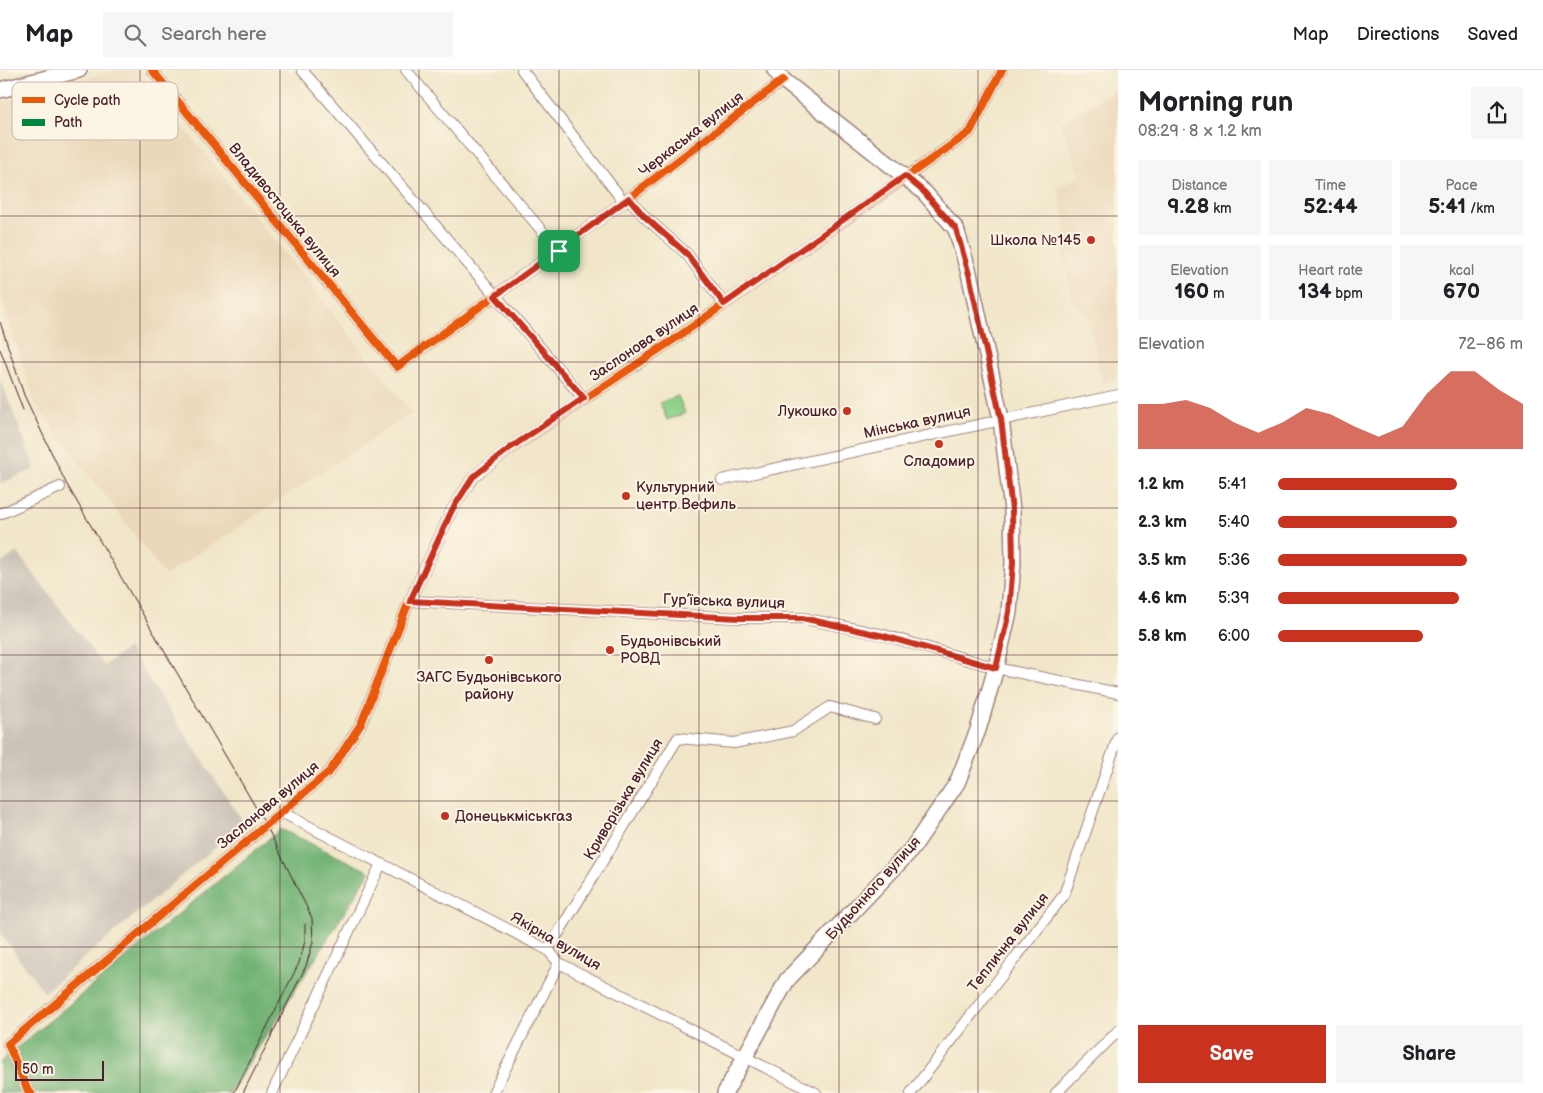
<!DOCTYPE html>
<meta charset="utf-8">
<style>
:root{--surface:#fff;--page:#f6f6f6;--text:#202124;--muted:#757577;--line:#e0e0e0;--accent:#c8321e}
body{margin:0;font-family:"Balsamiq Sans",sans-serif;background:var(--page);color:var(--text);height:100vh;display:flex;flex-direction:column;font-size:19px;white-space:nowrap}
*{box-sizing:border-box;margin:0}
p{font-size:16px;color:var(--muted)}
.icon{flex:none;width:28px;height:28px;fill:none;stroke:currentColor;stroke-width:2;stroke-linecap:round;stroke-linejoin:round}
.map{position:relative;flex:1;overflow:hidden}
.side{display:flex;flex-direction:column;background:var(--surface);width:425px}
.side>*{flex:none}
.scale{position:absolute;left:15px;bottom:12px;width:89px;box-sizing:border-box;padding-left:5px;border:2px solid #4a1f2b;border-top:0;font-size:14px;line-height:18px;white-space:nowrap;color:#4a1f2b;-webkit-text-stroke:4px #fcf5e5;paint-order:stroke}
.pin{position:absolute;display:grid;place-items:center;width:42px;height:42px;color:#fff;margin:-21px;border-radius:10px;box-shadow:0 2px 8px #0006}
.round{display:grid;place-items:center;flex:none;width:52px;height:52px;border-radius:0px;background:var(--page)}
.summary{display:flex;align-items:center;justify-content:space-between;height:85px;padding:0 20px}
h1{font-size:28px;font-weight:600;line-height:38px}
.metrics{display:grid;grid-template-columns:repeat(3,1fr);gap:8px;height:85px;padding:5px 20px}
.metrics div{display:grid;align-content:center;border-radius:0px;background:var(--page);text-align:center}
.metrics b{font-size:21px;font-weight:600}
.metrics small{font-size:14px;font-weight:400}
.metrics p{font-size:14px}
.chart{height:140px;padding:10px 20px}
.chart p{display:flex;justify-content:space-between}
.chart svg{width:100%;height:90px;margin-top:5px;fill:var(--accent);opacity:.7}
.primary-button{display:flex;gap:10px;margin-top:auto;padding:10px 20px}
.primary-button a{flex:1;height:58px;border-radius:0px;background:var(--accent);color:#fff;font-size:20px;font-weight:600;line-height:58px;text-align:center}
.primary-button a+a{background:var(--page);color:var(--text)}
ul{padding:0 20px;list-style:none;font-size:16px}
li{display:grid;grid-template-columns:80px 60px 1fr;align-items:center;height:38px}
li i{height:12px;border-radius:6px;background:var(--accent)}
header{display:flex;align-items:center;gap:30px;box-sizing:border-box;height:70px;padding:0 25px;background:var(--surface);border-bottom:1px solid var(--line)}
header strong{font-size:24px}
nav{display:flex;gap:28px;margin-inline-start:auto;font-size:18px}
.search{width:350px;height:45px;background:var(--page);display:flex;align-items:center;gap:12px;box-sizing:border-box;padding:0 18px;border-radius:0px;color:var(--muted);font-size:19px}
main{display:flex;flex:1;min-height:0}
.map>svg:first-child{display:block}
</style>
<header>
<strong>Map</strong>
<div class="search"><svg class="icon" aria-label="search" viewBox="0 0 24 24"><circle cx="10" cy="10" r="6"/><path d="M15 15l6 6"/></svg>Search here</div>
<nav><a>Map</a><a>Directions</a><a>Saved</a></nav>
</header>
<main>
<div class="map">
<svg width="1118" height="1023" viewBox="0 0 1118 1023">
<rect width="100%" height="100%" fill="#fcf5e5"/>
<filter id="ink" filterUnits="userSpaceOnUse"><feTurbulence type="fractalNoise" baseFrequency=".02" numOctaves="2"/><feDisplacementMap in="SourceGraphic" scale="10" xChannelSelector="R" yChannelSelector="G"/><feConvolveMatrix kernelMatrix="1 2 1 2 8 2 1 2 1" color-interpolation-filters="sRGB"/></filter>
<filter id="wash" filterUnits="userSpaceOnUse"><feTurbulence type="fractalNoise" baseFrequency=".0096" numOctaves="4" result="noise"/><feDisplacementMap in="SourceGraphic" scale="20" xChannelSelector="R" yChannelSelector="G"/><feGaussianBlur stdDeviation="1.12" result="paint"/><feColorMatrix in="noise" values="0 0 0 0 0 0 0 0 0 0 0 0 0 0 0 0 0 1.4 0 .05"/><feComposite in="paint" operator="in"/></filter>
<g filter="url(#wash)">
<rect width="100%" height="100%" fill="#f1e6c9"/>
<path fill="#ebd8ba" d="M 118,0 L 138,0 L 412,343 L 165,505 L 34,332 L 0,221 L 0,33 Z
M 1118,18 L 1118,310 L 1102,314 L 1089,251 L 1071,228 L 1063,185 L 1066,154 L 1057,118 L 1081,106 L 1060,53 Z"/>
<path fill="#cbc3b8" d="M 0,308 L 35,399 L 0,414 Z
M 17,482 L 104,596 L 128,578 L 244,753 L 44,922 L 0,863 L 0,494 Z"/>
<path fill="#8ed189" stroke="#6c785a" d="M 678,326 L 685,343 L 667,350 L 660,333 Z"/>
<path fill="#72b375" stroke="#5e6950" d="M 281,759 L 370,802 L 230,1023 L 0,1023 L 0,992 Z"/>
</g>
<g filter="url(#ink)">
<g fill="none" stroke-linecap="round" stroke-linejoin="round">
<g stroke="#9e827a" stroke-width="12">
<path id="street" d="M 152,0 L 397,297 L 629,128 L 783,10
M 302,0 L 584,329
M 406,0 L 559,181
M 522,0 L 624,132
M 629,128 L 644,146 L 687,184 L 724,234
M 722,410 L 1118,325
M 0,444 L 60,417
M 410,531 L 739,548 L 802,548 L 884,565 L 996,598 L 1118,623
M 281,742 L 548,880 L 559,893 L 816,1023
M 548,880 L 678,668 L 734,673 L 793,661 L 830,637 L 875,649
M 31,1023 L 28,1021 L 8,974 L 330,701 L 361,654 L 406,539 L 452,440 L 473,407 L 510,379 L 679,266 L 970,62 L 1002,0
M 272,1023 L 381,794
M 493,1023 L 559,893
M 911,1023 L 1064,825 L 1118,667
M 1056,1023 L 1118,961"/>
</g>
<g stroke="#9e827a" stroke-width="18">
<path id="secondary" d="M 0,20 L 79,0
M 725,1023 L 787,910 L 911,780 L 957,713 L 978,660 L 996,598 L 1009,542 L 1013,493 L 1012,440 L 1001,349 L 969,203 L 956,159 L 924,122 L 783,10 L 775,0"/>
</g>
<use href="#street" stroke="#fff" stroke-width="10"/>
<use href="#secondary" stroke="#fff" stroke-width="15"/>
<path stroke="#4a1f2b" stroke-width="1" d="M 0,252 L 24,325 L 66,413 L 266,755 L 312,848 L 313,872 L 306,896 L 243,1023
M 0,279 L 23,340
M 234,1023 L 299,893 L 305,871 L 305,854"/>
<path stroke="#00873e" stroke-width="6" stroke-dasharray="12 6" stroke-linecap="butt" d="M 629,128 L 644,146 L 687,184 L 724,234
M 495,226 L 584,329"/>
<g stroke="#fcf5e5" stroke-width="11">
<path id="cycleway" d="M 152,0 L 397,297 L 629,128 L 783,10
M 31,1023 L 28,1021 L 8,974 L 330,701 L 361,654 L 406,539 L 452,440 L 473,407 L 510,379 L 679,266 L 970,62 L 1002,0"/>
</g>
<use href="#cycleway" stroke="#e8590c" stroke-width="8"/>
</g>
</g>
<g fill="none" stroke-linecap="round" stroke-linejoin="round" filter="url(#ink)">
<g stroke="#fff" stroke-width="10">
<path id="route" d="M 905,106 L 924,122 L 956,159 L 969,204 L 1001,349 L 1012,440 L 1013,493 L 1009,542 L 996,598 L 884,566 L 802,548 L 739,548 L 410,531 L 452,440 L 473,407 L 510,378 L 584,328 L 495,226 L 629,128 L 644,146 L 687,184 L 724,234 Z"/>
</g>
<use href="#route" stroke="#c8321e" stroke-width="6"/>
</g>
<path fill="none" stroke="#4a1f2b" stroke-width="1" stroke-opacity="0.55" d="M 140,0 L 140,1023M 280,0 L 280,1023M 419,0 L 419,1023M 559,0 L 559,1023M 699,0 L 699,1023M 839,0 L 839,1023M 978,0 L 978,1023M 0,146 L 1118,146M 0,292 L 1118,292M 0,438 L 1118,438M 0,585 L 1118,585M 0,731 L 1118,731M 0,877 L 1118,877"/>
<g fill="#c8321e" stroke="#fcf5e5" stroke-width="2">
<circle cx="1091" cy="170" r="5"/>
<circle cx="847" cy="341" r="5"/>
<circle cx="939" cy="374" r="5"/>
<circle cx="626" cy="426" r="5"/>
<circle cx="610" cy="580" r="5"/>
<circle cx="489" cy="590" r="5"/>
<circle cx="445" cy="746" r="5"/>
</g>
<g text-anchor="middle" stroke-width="4" stroke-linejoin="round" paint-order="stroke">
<g font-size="15" fill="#4a1f2b" stroke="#fcf5e5">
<text transform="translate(691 64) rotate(-38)" y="5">Черкаська вулиця</text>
<text transform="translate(285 140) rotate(51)" y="5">Владивостоцька вулиця</text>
<text transform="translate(644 272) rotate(-34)" y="5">Заслонова вулиця</text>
<text transform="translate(917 352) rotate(-12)" y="5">Мінська вулиця</text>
<text transform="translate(724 531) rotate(2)" y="5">Гур’ївська вулиця</text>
<text transform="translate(623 729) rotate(-59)" y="5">Криворізька вулиця</text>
<text transform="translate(268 735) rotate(-40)" y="5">Заслонова вулиця</text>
<text transform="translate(873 818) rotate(-48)" y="5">Будьонного вулиця</text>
<text transform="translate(556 871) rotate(30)" y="5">Якірна вулиця</text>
<text transform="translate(1008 872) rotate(-52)" y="5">Теплична вулиця</text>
</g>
<g font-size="15" fill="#4a1f2b" stroke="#fcf5e5" text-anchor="start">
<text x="1081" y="175" text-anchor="end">Школа №145</text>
<text x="837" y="346" text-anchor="end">Лукошко</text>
<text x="939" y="396" text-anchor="middle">Сладомир</text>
<text x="636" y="422">Культурний<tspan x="636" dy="17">центр Вефиль</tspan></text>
<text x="620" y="576">Будьонівський<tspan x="620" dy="17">РОВД</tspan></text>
<text x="489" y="612" text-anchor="middle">ЗАГС Будьонівського<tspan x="489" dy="17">району</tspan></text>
<text x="455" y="751">Донецькміськгаз</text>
</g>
</g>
<rect x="12" y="12" width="166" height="58" rx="8" fill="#fcf5e5" stroke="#c7b5ad" stroke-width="1"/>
<rect x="22" y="27" width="23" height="6" fill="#e8590c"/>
<rect x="22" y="49" width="23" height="7" fill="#00873e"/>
<g font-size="14" fill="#4a1f2b">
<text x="54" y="35">Cycle path</text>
<text x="54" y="57">Path</text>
</g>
</svg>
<div class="scale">50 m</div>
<div class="pin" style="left:559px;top:181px;background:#1e9e55"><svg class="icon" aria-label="arrive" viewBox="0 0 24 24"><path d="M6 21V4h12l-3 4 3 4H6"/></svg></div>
</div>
<section class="side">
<div class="summary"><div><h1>Morning run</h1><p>08:29 · 8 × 1.2 km</p></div><a class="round"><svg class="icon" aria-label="share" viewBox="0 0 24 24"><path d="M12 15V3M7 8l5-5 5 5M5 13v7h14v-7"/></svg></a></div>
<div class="metrics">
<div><p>Distance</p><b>9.28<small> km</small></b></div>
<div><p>Time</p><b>52:44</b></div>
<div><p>Pace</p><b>5:41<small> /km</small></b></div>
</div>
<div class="metrics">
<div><p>Elevation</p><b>160<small> m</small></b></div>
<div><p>Heart rate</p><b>134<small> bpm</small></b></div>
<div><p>kcal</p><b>670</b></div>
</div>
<div class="chart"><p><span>Elevation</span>72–86 m</p>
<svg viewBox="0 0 160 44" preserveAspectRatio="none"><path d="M0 44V22L10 22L20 20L30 24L40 31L50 36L60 31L70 24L80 27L90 33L100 38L110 33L120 17L130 6L140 6L150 15L160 22V44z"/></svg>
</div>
<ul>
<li><b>1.2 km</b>5:41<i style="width:73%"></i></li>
<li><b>2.3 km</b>5:40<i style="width:73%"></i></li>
<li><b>3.5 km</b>5:36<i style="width:77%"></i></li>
<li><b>4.6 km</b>5:39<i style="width:74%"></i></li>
<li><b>5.8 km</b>6:00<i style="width:59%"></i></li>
</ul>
<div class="primary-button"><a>Save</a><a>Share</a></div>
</section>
</main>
